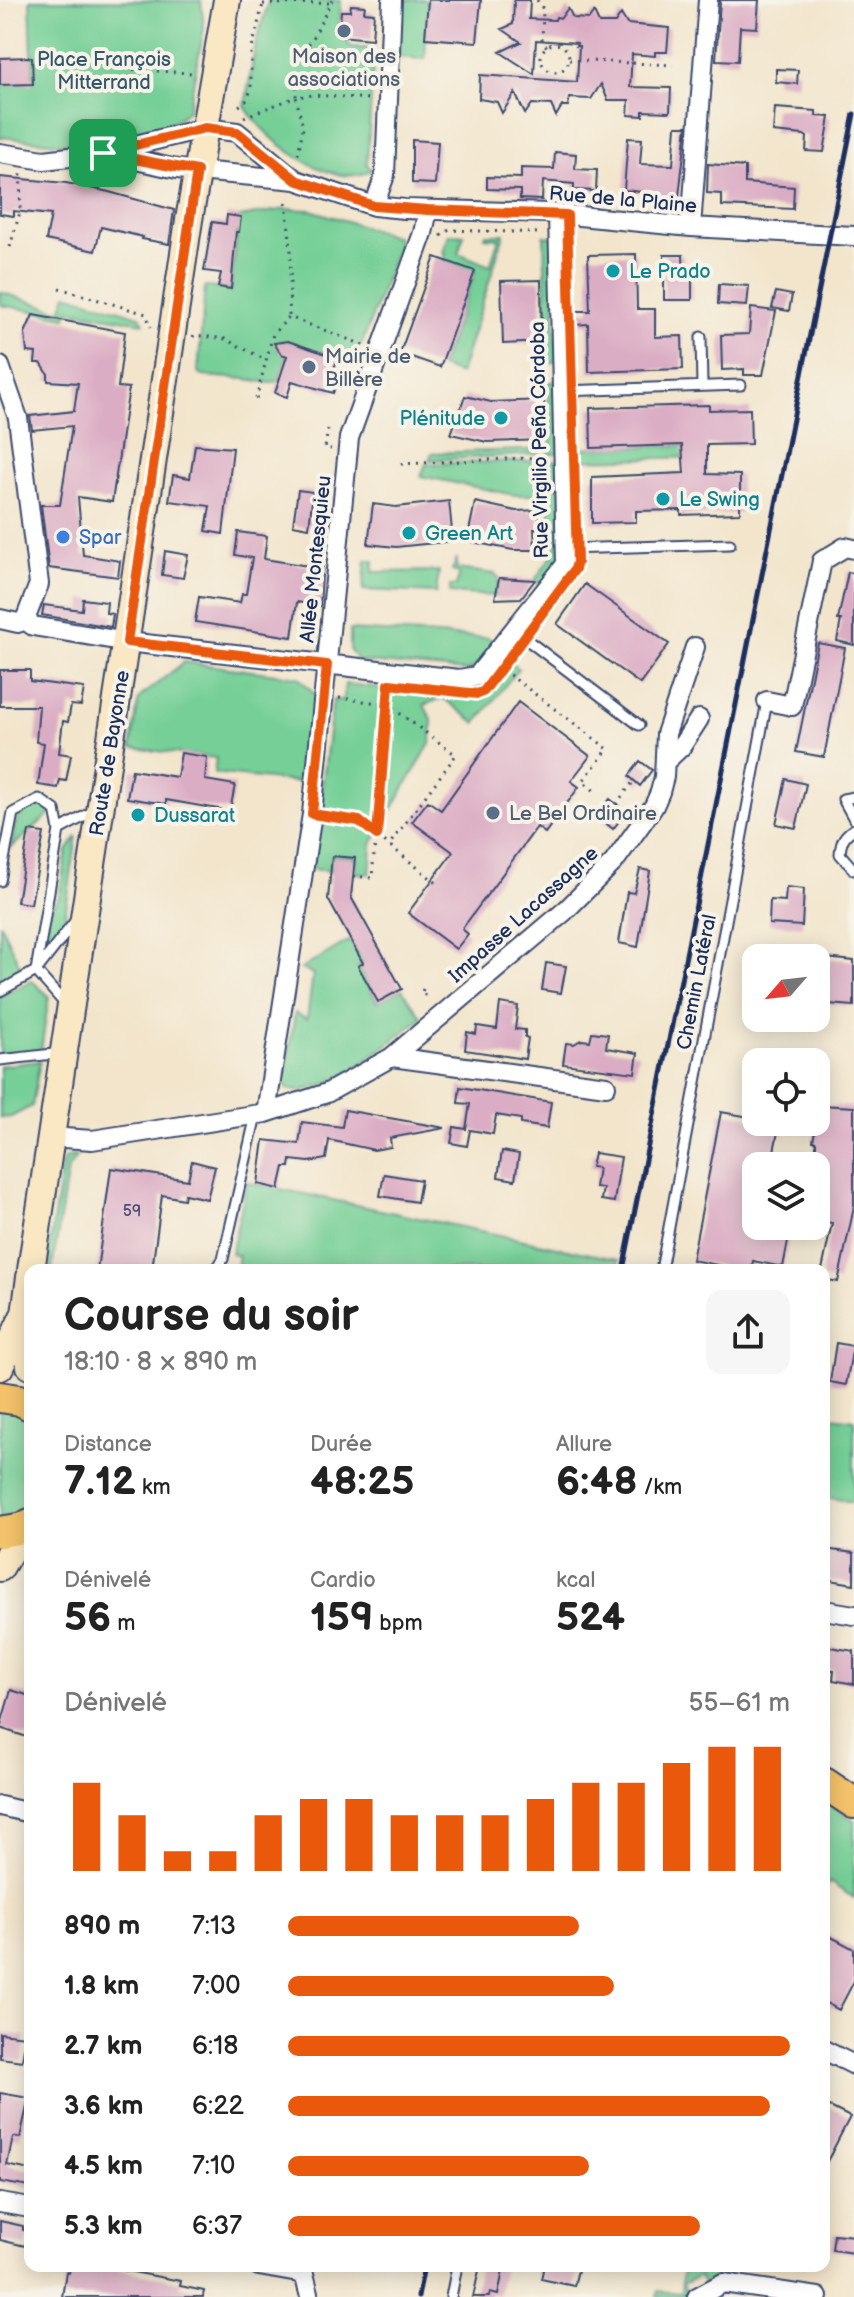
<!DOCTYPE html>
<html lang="fr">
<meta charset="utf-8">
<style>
:root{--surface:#fff;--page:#f6f6f6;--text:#222;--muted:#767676;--accent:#ea580c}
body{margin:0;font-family:"Balsamiq Sans",sans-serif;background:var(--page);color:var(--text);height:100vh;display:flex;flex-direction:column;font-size:30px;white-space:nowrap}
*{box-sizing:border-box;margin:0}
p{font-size:26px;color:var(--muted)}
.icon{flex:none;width:44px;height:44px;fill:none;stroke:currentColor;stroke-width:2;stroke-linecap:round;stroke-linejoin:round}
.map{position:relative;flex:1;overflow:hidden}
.sheet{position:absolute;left:24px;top:1264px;width:806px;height:1008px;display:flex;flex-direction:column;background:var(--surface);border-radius:16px;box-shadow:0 4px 20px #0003}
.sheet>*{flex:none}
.needle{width:52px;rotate:242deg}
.controls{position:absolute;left:742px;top:944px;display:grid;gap:16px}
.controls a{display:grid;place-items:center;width:88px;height:88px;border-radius:16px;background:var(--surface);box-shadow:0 4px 20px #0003;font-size:40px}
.pin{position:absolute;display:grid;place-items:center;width:68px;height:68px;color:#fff;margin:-34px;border-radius:16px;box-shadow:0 4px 12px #0006}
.round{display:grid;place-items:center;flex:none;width:84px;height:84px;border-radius:16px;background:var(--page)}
.overview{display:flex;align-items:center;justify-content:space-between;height:136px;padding:0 40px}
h1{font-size:44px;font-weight:700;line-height:60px}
.metrics{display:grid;grid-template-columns:repeat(3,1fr);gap:12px;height:136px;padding:8px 40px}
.metrics div{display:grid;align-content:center}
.metrics b{font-size:40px;font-weight:700}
.metrics small{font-size:22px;font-weight:400}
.metrics p{font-size:22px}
.chart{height:224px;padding:16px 40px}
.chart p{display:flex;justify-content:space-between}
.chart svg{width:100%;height:144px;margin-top:8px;stroke:var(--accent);stroke-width:6}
ul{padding:0 40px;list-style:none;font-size:26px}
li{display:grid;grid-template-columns:128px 96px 1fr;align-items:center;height:60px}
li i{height:20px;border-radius:10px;background:var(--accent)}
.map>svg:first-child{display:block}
</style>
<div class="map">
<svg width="854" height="2297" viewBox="0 0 854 2297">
<rect width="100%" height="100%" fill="#f7f3e8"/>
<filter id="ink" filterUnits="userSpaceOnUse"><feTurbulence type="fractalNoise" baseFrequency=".0125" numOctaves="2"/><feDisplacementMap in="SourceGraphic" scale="16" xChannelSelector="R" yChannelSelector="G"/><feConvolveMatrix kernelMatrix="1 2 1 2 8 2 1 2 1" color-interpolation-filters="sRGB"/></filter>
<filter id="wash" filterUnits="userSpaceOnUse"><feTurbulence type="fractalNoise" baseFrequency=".006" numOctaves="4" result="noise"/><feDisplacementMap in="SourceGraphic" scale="32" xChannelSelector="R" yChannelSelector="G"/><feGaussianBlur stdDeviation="1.8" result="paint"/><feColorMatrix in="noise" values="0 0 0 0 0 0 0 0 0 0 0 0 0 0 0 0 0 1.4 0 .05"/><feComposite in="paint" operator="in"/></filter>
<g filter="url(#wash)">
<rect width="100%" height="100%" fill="#f2e5cc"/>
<path fill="#75cf96" stroke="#487f7a" stroke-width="2" d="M 30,0 L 201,1 L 204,28 L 188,111 L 165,128 L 121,139 L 70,144 L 0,137 L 2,85 L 33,83 Z
M 269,0 L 341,0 L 339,36 L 348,37 L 347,43 L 352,47 L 374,49 L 367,164 L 371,170 C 334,193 263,139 245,106 L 256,43 Z
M 403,0 L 428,0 L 425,59 L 399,57 Z
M 286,209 L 311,210 L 397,237 L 398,245 L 362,344 L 338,358 L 287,341 L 281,342 L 278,350 L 287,356 L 279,381 L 269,383 L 246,379 L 203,376 L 198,372 L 205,287 L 231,289 L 239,217 Z
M 449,234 L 464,235 L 458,253 L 490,266 L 499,238 L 485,237 L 486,234 L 504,234 L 460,374 L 440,367 L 475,272 L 444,260 L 446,253 L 443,252 Z
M 544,236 L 553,237 L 556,362 L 548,362 Z
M 0,292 L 61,311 L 67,294 L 140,316 L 144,323 L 68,310 L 66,317 L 0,305 Z
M 548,382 L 557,382 L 559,453 L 429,460 L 432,453 L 551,449 Z
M 703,445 L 703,457 L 578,460 L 577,448 Z
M 559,460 L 563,556 L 543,587 L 535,580 L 551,557 L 549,495 L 514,495 L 421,476 L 426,464 Z
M 457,558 L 457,569 L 495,574 L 499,578 L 496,596 L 450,593 L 450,586 L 456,586 L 460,574 L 452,571 Z
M 366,560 L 374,561 L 373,572 L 439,571 L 436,593 L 363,590 Z
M 350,630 L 489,638 L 497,644 L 482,663 L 467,671 L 358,661 L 350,650 Z
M 184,662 L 298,677 L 316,695 L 308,779 L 297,782 L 214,773 L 216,758 L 131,748 L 139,698 Z
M 511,663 L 518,669 L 476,723 L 443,698 L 424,705 L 432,720 L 431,742 L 372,844 L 370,874 L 356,873 L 356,857 L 333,856 L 331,871 L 312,869 L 333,700 L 343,700 L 345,684 L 484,698 Z
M 38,804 L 45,806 L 52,812 L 11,848 C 16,820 12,818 38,804 Z
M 77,836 L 64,922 L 43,952 L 50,908 L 59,897 L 67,851 Z
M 0,923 L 22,970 L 17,976 L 0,985 Z
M 350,940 L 363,963 L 358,966 L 377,1002 L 402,989 L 422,1018 C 389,1042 331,1096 289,1090 L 284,1085 L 295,1013 L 307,1019 L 313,974 L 301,969 Z
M 32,981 L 49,996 L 41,1051 L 0,1055 L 0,996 Z
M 40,1061 L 32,1106 L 11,1117 L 0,1118 L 0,1066 Z
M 72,1156 L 76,1157 L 68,1169 L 52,1270 L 46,1270 L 62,1165 L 65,1158 Z
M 247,1182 L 619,1260 L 617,1270 L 236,1270 L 239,1256 L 231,1254 Z
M 0,1408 L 30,1416 L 30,1512 L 0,1520 Z
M 824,1416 L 854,1420 L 854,1502 L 824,1497 Z
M 824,1800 L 854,1820 L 854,1898 L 829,1882 L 824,1891 Z
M 683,2267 L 715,2270 L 714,2280 L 704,2285 L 699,2276 L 683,2284 L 687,2293 L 680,2297 L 657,2297 L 658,2291 L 681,2293 Z"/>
<g id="blocks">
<path fill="#dbadc4" d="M 428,0 L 481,0 L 477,42 L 425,38 Z
M 514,0 L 530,0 L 529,19 L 555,20 L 556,17 L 561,18 L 568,8 L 573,18 L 589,19 L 594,12 L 599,23 L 615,23 L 621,14 L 627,24 L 669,28 L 667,52 L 655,52 L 655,56 L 632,54 L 630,87 L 671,88 L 670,112 L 643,111 L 643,116 L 628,115 L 629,100 L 608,100 L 601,84 L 591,99 L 569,98 L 568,106 L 562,106 L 556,116 L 551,105 L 532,104 L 525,114 L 515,93 L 502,113 L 497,102 L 479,99 L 480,75 L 577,82 L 579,46 L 576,46 L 577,43 L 536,40 L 534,74 L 500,52 L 521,42 L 502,29 L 513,24 Z
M 720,0 L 759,0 L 757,28 L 740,27 L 738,61 L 716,60 Z
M 351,5 L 365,6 L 364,12 L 374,13 L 372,39 L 339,36 L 341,11 L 350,11 Z
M 32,57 L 33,84 L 0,85 L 0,58 Z
M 776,69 L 798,70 L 797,84 L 776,82 Z
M 775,108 L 816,111 L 816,116 L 830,117 L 824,152 L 806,151 L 807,137 L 804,135 L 773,132 Z
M 676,126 L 687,126 L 678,205 L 651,204 L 651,193 L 624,190 L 628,138 L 642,139 L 640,164 L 673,165 Z
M 412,140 L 438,142 L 435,184 L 412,183 Z
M 555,152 L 576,154 L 575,169 L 597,170 L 596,191 L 574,190 L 574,184 L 543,181 L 542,200 L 520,199 L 520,190 L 487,189 L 487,177 L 521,178 L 521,168 L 554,169 Z
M 708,164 L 745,167 L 745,183 L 794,187 L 793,209 L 722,206 L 722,194 L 707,193 Z
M 0,177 L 66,183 L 109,192 L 174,210 L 169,244 L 142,239 L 143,237 L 101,227 L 95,251 L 46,240 L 51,215 L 14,211 L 14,216 L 0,214 Z
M 227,215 L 241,217 L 239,232 L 236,232 L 231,289 L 218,287 L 221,273 L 204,271 L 212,222 L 226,224 Z
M 636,254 L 637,309 L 655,309 L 655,337 L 682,336 L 683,369 L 589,372 L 588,324 L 573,325 L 572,311 L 590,311 L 588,255 Z
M 664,255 L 683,255 L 684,278 L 692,278 L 692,300 L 664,300 Z
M 435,257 L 475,271 L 440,367 L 400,353 Z
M 541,280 L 542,342 L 503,344 L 501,281 Z
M 719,284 L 749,286 L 747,306 L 718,304 Z
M 776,292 L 792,295 L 789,311 L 772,308 Z
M 751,308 L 776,311 L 763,375 L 744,375 L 744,369 L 722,370 L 721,335 L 749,334 Z
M 33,315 L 125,332 L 118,387 L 129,388 L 112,502 L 78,497 L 83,555 L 120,561 L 118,577 L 49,568 L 41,505 L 60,505 L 72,426 L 32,430 L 30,416 L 74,411 L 78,383 L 48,381 L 48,374 L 41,363 L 35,363 L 36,353 L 27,352 L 25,333 Z
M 288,341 L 338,358 L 331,376 L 338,379 L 333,393 L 292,381 L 287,397 L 275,393 L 287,356 L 281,354 L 274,343 Z
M 465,396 L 491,402 L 544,400 L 545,440 L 487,442 L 451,434 Z
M 709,405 L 709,410 L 750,409 L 751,444 L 707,445 L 707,474 L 740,475 L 740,513 L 681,515 L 681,510 L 636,511 L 636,522 L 592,523 L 592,477 L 684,473 L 682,445 L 591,448 L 590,408 Z
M 195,445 L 233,448 L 223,534 L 206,531 L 210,506 L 169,501 L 173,475 L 190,478 Z
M 298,490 L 313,492 L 309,528 L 293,525 Z
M 449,501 L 453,541 L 396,547 L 368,544 L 373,504 L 396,507 Z
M 475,502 L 516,511 L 539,510 L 539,529 L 534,529 L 535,550 L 513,550 L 467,541 Z
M 238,532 L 267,536 L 264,559 L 309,566 L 310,558 L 323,560 L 320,606 L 297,602 L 292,637 L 195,622 L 199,597 L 240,603 L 242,594 L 246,594 L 252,558 L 235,555 Z
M 165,551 L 188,555 L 183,578 L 162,575 Z
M 848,572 L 854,573 L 854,645 L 837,641 L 841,620 L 838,620 Z
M 499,578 L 535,580 L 521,598 L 495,599 Z
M 585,584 L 669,644 L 640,684 L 557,624 Z
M 83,599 L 107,602 L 106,613 L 113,614 L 111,627 L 42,615 L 44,605 L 82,610 Z
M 818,643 L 845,648 L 824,757 L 796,752 Z
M 0,670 L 30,670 L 30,681 L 84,688 L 81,706 L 71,705 L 68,722 L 63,721 L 59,753 L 71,755 L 66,781 L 60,780 L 58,788 L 38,785 L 44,743 L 36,742 L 39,706 L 0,706 Z
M 518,702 L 590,756 L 571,781 L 579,787 L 545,833 L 537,827 L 462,929 L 468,934 L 456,949 L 408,913 L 453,852 L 412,822 L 428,801 L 441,810 Z
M 181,753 L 207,757 L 205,780 L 235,785 L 230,811 L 166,800 L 166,804 L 127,798 L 132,770 L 177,777 Z
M 640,761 L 652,770 L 640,786 L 629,776 Z
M 786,779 L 806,784 L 796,828 L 776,824 Z
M 610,799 L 626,812 L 613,829 L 597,816 Z
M 29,831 L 44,833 L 31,904 L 17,902 Z
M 332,856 L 355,858 L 351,897 L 402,989 L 378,1002 L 358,966 L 363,963 L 328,899 Z
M 640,869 L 650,871 L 638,947 L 619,943 L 627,892 L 634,893 Z
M 786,887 L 804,889 L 802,926 L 769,924 L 770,900 L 785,901 Z
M 816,957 L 854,961 L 854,1006 L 816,1003 Z
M 546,963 L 566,966 L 561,993 L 542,990 Z
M 500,1003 L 518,1006 L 515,1029 L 525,1030 L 525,1037 L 528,1038 L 525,1059 L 465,1050 L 467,1032 L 476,1034 L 477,1026 L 497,1029 Z
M 592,1032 L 608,1034 L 606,1048 L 638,1053 L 635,1073 L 563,1064 L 566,1043 L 574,1044 L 581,1040 L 590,1041 Z
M 460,1087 L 551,1102 L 547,1128 L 521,1124 L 521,1119 L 496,1115 L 493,1134 L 470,1130 L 467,1146 L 451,1143 L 454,1127 L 466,1129 L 470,1104 L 458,1103 Z
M 820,1105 L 854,1107 L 854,1207 L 838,1282 L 824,1279 L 822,1270 L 832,1223 L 816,1220 L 816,1142 L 813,1141 Z
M 345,1110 L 445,1128 L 390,1138 L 391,1147 L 374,1150 L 329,1140 L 326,1159 L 309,1162 L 291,1160 L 290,1167 L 284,1167 L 279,1189 L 258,1184 L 264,1140 L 299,1144 L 302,1122 L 342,1127 Z
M 721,1112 L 756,1118 L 756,1122 L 780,1122 L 771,1166 L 756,1166 L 756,1226 L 791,1226 L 783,1267 L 753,1261 L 751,1270 L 743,1270 L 692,1260 Z
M 502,1151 L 519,1154 L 515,1180 L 498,1177 Z
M 594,1153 L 621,1157 L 614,1202 L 601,1200 L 603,1188 L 595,1187 L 598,1168 L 591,1167 Z
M 192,1161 L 215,1167 L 207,1199 L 185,1194 L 184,1199 L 162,1195 L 152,1270 L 97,1270 L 111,1168 L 188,1180 Z
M 384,1174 L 421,1180 L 417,1202 L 380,1196 Z
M 836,1343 L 853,1346 L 846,1385 L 830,1382 Z
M 824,1549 L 854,1553 L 854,1584 L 824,1579 Z
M 824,1646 L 854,1651 L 854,1684 L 833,1680 L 834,1670 L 824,1669 Z
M 11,1690 L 30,1696 L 30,1738 L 0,1728 Z
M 824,1933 L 854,1949 L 854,1981 L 839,2010 L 824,2002 Z
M 0,2033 L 26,2036 L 22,2061 L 0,2058 Z
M 0,2093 L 29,2098 L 20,2138 L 13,2137 L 7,2165 L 30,2170 L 30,2187 L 0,2182 Z
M 824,2104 L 850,2117 L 824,2167 Z
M 0,2221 L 23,2226 L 23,2230 L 29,2231 L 25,2246 L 0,2240 Z
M 834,2234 L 854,2236 L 854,2253 L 832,2250 Z
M 70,2266 L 101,2266 L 181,2281 L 180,2286 L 204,2291 L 203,2297 L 62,2297 L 66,2272 L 69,2273 Z
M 480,2266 L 504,2266 L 498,2295 L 490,2293 L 489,2297 L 473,2297 Z
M 544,2266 L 579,2266 L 574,2286 L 541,2279 Z"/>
</g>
</g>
<g filter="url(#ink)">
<use href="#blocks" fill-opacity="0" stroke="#3b4a6e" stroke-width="2"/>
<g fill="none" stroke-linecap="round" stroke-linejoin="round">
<g stroke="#3b4a6e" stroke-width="13">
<path id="service" d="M 701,337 L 702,386
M 562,391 L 741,385
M 566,549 L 730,544
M 514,630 L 639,725
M 854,797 L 843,799 L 854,819
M 854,829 C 844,835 841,841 840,854 L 854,870
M 59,830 L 94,811
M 0,881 L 13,813 L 39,799 L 55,810 L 59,830 L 36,971 L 65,1004
M 0,991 L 36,971 L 76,920
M 0,1060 L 62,1053
M 216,1270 L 223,1259 L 256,1115
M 661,1270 L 767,701
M 451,2297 L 457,2266"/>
</g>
<g stroke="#3b4a6e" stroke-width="22">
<path id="minor" d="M 0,153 L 44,160 L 103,153 L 205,128 L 237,132 L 296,180
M 103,153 L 177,169 L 296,180 L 374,206 L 404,209 L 549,213 L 691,227 L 854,236
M 374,206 L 385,175 L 392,0
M 691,227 L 708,0
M 0,366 L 18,418 L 39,584 L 25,620
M 0,619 L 18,623 L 25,620 L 33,626 L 127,642 L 459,679 L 477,676 L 566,564 L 558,214
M 767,701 L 792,706 L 822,561 L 845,547 L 854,549
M 665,762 L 681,747 L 699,719
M 392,1057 L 565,911 L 614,862 L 654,806 L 660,792 L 664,777 L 666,734 L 695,647
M 266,1113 L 312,814 L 349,438 L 423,233 L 428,210
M 50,1137 L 92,1140 L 266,1113 L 327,1093 L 392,1057 L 606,1086
M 824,1610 L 854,1615
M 0,1806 L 30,1813
M 824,2050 L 854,2065
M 0,2203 L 30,2208
M 259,2266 L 304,2274 L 309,2293
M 697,2297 L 723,2283 L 818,2297"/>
</g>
<g stroke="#3b4a6e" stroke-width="30">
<path id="secondary" d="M 31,1270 L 189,220 L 227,0
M 30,1277 L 25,1314 L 30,1366
M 0,1367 L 23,1317
M 0,1568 L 24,1528"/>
</g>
<g stroke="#3b4a6e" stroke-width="34">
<path id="primary" d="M 0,1397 L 20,1400 L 30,1405
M 0,1532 L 24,1528 L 30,1524
M 824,1783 L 854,1803"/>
</g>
<path stroke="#3b4a6e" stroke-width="3" stroke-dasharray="2 6" stroke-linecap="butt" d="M 332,0 L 313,38 L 297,60 L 296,97 L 313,95 L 370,99
M 537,0 L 543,9 L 542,41 L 547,47
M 263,4 L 330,3
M541 58a14 14 0 1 1 28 0a14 14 0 1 1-28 0Z
M 569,60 L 673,65
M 109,68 L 191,73
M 239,106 L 246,101 L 251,90 L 251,52 L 264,0
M 244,117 L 296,97 L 303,128 L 297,160
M 286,202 L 291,249 L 289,317
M 441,236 L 449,230 L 540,233
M 10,247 L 20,212 L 21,172
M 59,288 L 146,314 L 151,327
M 193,337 L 194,335 L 225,339 L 266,360
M 256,399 L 273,334 L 289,317 L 366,346
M 328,429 L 325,448 L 331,449
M 401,464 L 547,457
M 503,670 L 608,749 L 583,781 L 598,794
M 339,698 L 387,704 L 456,755 L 389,845
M 616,804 L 634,781
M 328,816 L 359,821 L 438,884
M 353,876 L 372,878 L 388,689
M 423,989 L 421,994 L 426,995"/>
<use href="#service" stroke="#fff" stroke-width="9"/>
<use href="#minor" stroke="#fff" stroke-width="18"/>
<use href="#secondary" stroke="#fae7c3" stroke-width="26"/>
<use href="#primary" stroke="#f3c26a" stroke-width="30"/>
<path stroke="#1b2f5e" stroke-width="5" d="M 623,1270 L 854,114
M 418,2297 L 424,2266"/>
</g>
</g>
<g fill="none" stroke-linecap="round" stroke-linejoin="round" filter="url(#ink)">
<g stroke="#fff" stroke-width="16">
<path id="route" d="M 205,128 L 237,132 L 296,180 L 374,206 L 428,210 L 567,215 L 577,562 L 575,569 L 484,691 L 478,694 L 389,684 L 377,835 L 359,821 L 312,814 L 327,665 L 127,642 L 197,171 L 103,153 Z"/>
</g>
<use href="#route" stroke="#ea580c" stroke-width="10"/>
</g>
<g fill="#5c6f8a" stroke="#f7f3e8" stroke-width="3">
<circle cx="344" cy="31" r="8"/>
<circle cx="309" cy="367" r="8"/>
<circle cx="493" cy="813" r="8"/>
</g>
<g fill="#0f9aa8" stroke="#f7f3e8" stroke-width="3">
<circle cx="613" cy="271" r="8"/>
<circle cx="501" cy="418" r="8"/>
<circle cx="663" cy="499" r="8"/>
<circle cx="409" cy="533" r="8"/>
<circle cx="138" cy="815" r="8"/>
</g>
<circle fill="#3f7fe0" stroke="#f7f3e8" stroke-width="3" cx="63" cy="537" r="8"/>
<g text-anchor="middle" stroke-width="8" stroke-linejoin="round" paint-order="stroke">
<g font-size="16" fill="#4b4e78">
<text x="132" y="1216">59</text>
</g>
<g font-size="20" fill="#4e5e75" stroke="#f7f3e8" text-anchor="start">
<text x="344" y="63" text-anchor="middle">Maison des<tspan x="344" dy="23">associations</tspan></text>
<text x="325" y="363">Mairie de<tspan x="325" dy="23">Billère</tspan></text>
<text x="509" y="820">Le Bel Ordinaire</text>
</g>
<g font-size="20" fill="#32576c" stroke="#f7f3e8">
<text x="104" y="66">Place François<tspan x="104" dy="23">Mitterrand</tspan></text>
</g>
<g font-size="20" fill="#1b2f5e" stroke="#f7f3e8">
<text transform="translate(623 199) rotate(5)" y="7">Rue de la Plaine</text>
<text transform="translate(539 440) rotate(-91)" y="7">Rue Virgilio Peña Córdoba</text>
<text transform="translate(315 559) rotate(-84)" y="7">Allée Montesquieu</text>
<text transform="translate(109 753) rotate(-81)" y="7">Route de Bayonne</text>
<text transform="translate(523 914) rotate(-42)" y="7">Impasse Lacassagne</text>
<text transform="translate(696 982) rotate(-79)" y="7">Chemin Latéral</text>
</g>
<g font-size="20" fill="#0d838f" stroke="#f7f3e8" text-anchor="start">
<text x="629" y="278">Le Prado</text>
<text x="485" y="425" text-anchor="end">Plénitude</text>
<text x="679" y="506">Le Swing</text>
<text x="425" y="540">Green Art</text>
<text x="154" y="822">Dussarat</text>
</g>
<g font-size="20" fill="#366cbe" stroke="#f7f3e8" text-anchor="start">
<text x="79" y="544">Spar</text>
</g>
</g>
</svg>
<div class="controls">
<a><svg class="needle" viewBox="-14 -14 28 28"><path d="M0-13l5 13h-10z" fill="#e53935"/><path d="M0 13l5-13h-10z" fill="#767676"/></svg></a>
<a><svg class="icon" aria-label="locate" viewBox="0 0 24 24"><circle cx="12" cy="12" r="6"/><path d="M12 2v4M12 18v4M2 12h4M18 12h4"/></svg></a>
<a><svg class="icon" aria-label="layers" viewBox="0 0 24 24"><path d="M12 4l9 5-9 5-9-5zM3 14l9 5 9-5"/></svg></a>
</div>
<div class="pin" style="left:103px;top:153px;background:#1e9e55"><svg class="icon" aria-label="arrive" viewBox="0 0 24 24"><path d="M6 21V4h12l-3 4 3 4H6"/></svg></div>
<section class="sheet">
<div class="overview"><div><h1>Course du soir</h1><p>18:10 · 8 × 890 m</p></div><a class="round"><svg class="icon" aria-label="share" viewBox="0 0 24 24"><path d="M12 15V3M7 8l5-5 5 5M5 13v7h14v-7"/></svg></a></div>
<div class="metrics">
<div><p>Distance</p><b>7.12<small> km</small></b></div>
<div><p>Durée</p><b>48:25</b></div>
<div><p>Allure</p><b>6:48<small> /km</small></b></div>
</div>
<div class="metrics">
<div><p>Dénivelé</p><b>56<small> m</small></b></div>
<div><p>Cardio</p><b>159<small> bpm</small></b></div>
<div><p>kcal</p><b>524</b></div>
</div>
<div class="chart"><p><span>Dénivelé</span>55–61 m</p>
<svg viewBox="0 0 160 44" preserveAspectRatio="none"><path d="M5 44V17M15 44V27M25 44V38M35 44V38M45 44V27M55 44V22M65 44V22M75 44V27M85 44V27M95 44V27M105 44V22M115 44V17M125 44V17M135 44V11M145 44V6M155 44V6"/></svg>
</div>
<ul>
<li><b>890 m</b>7:13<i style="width:58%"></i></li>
<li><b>1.8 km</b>7:00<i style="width:65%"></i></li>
<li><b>2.7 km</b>6:18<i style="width:100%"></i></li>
<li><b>3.6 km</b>6:22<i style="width:96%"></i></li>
<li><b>4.5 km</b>7:10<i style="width:60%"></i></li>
<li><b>5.3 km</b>6:37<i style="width:82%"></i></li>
</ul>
</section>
</div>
